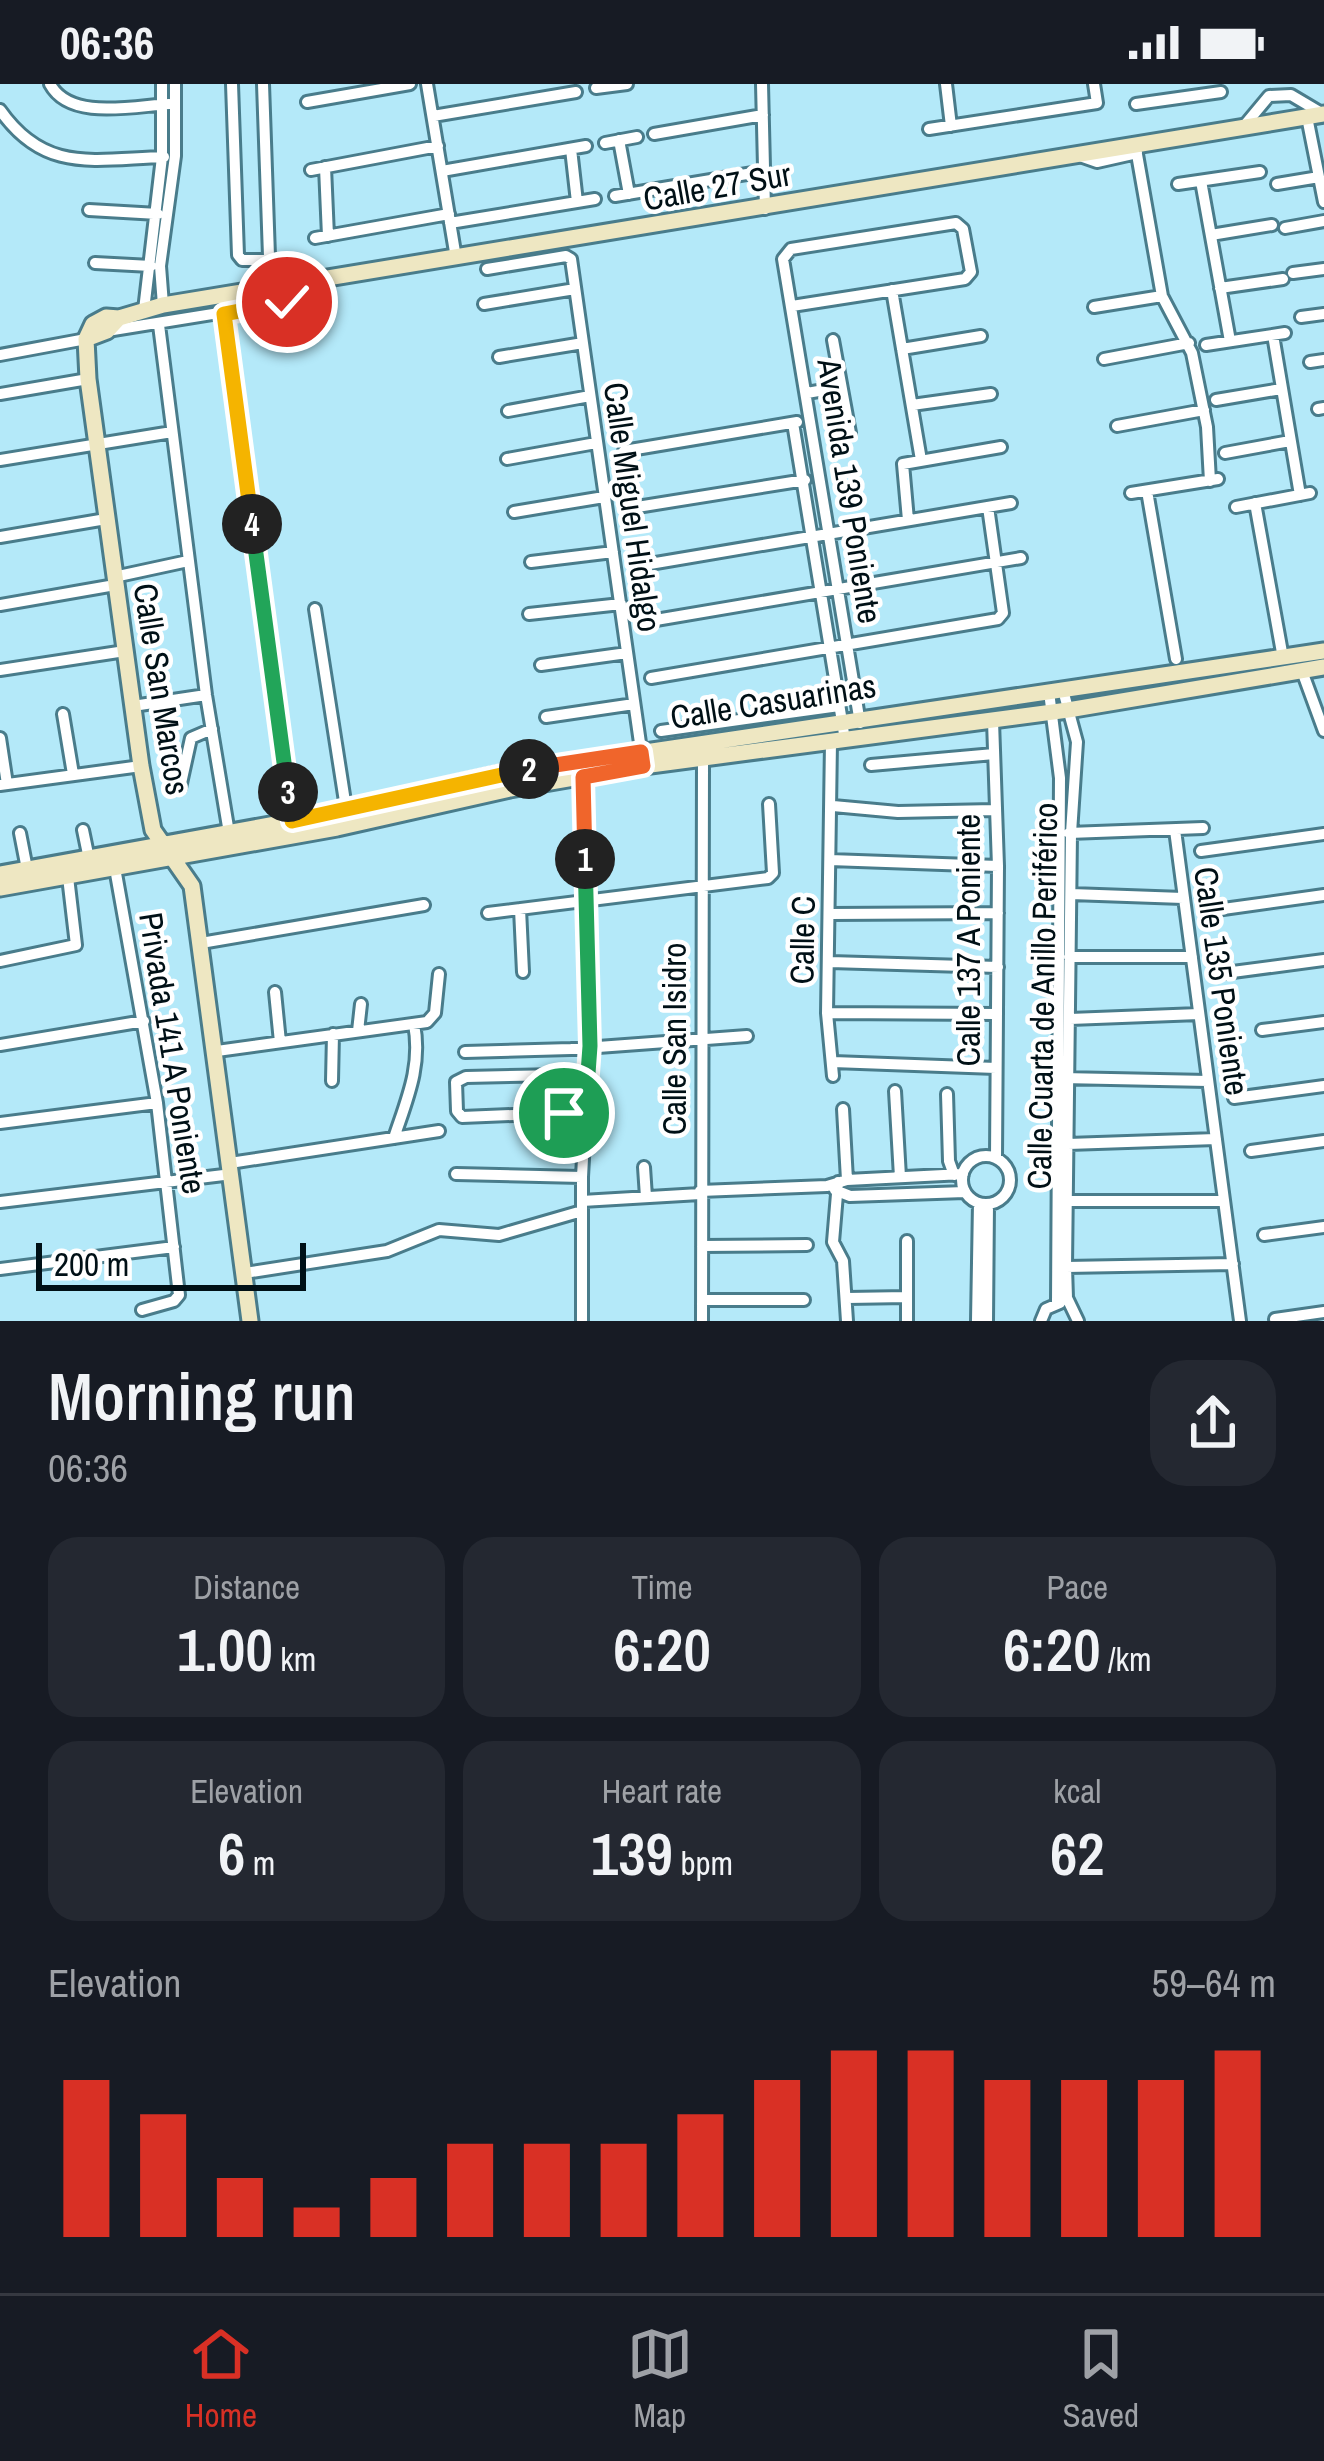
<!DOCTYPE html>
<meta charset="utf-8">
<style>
:root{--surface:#171b24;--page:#242831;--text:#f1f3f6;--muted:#9ea1a6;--line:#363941;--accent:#d93025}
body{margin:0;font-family:"Archivo Narrow",sans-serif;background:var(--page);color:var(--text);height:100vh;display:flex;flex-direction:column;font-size:45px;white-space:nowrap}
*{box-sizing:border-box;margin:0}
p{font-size:39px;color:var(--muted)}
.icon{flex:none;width:66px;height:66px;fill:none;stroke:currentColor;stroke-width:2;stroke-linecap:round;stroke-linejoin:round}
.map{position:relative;height:1237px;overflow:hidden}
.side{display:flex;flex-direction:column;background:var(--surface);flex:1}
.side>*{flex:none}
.scale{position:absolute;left:36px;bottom:30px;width:270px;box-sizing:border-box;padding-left:12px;border:6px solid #001016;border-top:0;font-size:33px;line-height:42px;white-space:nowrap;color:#001016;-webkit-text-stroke:9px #fff;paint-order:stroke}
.pin{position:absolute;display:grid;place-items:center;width:102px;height:102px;color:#fff;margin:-51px;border:6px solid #fff;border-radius:50%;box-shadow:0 3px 12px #0007}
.km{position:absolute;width:60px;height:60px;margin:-30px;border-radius:50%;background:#222;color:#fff;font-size:33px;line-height:60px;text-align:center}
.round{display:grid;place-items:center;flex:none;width:126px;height:126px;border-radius:36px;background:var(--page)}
.head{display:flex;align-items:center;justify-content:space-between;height:204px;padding:0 48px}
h1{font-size:66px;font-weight:600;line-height:90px}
.metrics{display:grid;grid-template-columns:repeat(3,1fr);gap:18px;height:204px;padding:12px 48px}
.metrics div{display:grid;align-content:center;border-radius:30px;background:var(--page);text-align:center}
.metrics b{font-size:60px;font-weight:600}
.metrics small{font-size:33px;font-weight:400}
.metrics p{font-size:33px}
.chart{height:336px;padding:24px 48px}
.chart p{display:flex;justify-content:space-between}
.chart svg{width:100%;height:216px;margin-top:12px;stroke:var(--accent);stroke-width:6}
.status{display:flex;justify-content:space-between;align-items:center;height:84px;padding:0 60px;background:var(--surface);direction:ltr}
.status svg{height:33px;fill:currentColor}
.tab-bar{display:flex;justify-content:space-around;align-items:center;height:168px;border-top:3px solid var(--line);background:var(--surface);font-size:33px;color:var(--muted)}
.tab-bar a{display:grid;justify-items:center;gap:6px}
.tab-bar .active{color:var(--accent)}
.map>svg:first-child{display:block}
</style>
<div class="status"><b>06:36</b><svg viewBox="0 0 49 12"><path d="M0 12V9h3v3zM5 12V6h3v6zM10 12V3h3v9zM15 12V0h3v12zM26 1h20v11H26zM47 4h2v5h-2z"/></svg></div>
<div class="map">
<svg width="1324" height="1237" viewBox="0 0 1324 1237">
<rect width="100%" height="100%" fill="#b4e9f9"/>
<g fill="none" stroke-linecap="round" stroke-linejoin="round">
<g stroke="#497c8b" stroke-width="16">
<path id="street" d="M 50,0 C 70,37 133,22 169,20
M 232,0 L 238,171 L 242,176 L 265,176 L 269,172 L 263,0
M 427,0 L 456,174
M 762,0 L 765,125
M 946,0 L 951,42
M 596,4 L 627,0
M 307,18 L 410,0
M 1136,20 L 1221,8
M 0,26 C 45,90 94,75 164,73
M 433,32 L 576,8
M 1307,33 L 1324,118
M 1244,42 L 1269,12 L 1291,11 L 1323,30
M 929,45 L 1097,19 L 1094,0
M 654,50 L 763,31
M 619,56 L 629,110
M 605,59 L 637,53
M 1135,59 L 1162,212 L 1192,269 L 1207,343 L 1210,397
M 571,65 L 577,118
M 1077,71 L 1097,78 L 1137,69
M 325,83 L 328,152
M 311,86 L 438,62
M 442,87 L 586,62
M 1201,97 L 1230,257
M 1178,100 L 1260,88
M 1277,100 L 1319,93
M 615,112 L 765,87
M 89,126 L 158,130
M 450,139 L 595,115
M 1285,144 L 1324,137
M 1211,151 L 1272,141
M 315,154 L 449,130
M 95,179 L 151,182
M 487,185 L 566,172 L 571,175 L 642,673
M 1293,189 L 1324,185
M 1220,204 L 1283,195
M 892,206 L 921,376
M 484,220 L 575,205
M 163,221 L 160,182 L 175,72 L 175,0
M 792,222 L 965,195 L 971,188 L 963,145 L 956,139 L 791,165 L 783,175 L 860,639
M 1094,223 L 1162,212
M 144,226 L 162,73 L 162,0
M 224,229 L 292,737
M 1301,233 L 1324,230
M 159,241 L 206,611 L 229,749
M 107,247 L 287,218
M 1273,251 L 1300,411
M 833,256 L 850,349
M 1206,261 L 1285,249
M 902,265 L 981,252
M 0,271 L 86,255
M 499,273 L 583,259
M 1104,275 L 1189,259
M 1310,278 L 1324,276
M 807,309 L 841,303
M 0,310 L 88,295
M 1216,316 L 1281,305
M 912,321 L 991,310
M 1318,325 L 1324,324
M 508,327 L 590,312
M 793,339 L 845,656
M 1117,342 L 1204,326
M 624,367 L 797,338
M 1225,369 L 1290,357
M 507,375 L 596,359
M 0,376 L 172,348
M 1147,407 L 1176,575
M 1131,409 L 1218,395
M 1255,419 L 1283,574
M 1236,423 L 1310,409
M 631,424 L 805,396
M 514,428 L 604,413
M 908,436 L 903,380 L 1001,363
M 0,453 L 106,435
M 531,478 L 613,468
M 638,482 L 1011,419
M 114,493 L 188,477
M 0,521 L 115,501
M 315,525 L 346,724
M 529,530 L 621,520
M 644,538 L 1021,474
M 541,581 L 627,569
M 0,586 L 125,567
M 1302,587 L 1324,647
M 651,594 L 998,535 L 1003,529 L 988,423
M 1063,606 L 1077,658 L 1071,749 L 1066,1183 L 1067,1214 L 1078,1237
M 1049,608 L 1060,694 L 1057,1219
M 133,622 L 206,611
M 63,630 L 73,690
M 546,633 L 634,620
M 993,637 L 998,782 L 996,1074
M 661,647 L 839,622
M 0,654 L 7,700
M 831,658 L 827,929 L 833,992
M 871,681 L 994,670
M 0,701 L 141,682
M 180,704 L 191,654 L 212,645
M 833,722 L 898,728 L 994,726
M 83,746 L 89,775
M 1175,746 L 1240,1237
M 20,749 L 27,785
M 1069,749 L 1203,744
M 1201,767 L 1324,750
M 830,776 L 998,782
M 115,784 L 157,1019 L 179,1211 L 174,1217 L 142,1226
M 1071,810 L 1183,814
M 520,825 L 523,888
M 1216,826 L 1324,811
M 488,829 L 768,794 L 773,789 L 769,720
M 830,830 L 998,829
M 201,859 L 424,821
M 1069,873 L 1192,873
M 0,877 L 76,861 L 68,793
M 830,878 L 998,883
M 1225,889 L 1324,876
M 275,908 L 280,958
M 827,929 L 997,930
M 1070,935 L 1199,930
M 1262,946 L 1324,938
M 358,947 L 361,920
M 0,961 L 144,937
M 217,967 L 427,938 L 435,929 L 439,890
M 465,968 L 571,965 L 747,952
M 833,978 L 996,984
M 1062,994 L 1208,997
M 332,997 L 333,950
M 895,1007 L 900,1093
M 947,1010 L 949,1077 L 954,1091
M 1234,1014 L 1324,1002
M 586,1017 L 576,1017 L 564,1029 L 462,1033 L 457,1027 L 456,998 L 466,993 L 561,991 L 576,1001 L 587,1002
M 843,1025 L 847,1096
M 0,1039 L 157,1019
M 394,1054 C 407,1015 422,982 414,940
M 1068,1060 L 1216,1055
M 1251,1067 L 1324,1057
M962 1096a24 24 0 1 1 48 0a24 24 0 1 1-48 0Z
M 230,1079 L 439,1047
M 644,1083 L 646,1113
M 456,1090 L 582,1093
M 838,1098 L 833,1158 L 843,1177 L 847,1237
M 835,1106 L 850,1112 L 965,1108
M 700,1107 L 827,1102 L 847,1096 L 963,1090
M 582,1117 L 700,1110
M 1062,1117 L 1224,1117
M 0,1118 L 232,1090
M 1264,1151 L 1324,1143
M 702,1162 L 807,1161
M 1066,1183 L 1233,1180
M 0,1185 L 174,1163
M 245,1189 L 387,1167 L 439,1146 L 499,1151 L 582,1127
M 847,1214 L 907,1213
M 702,1216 L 804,1216
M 1275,1235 L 1324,1228
M 582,1237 L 582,1093 L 589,962 L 583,693
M 702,1237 L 703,674
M 907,1237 L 907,1157
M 977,1237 L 979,1119
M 987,1237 L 988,1120
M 1041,1237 L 1046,1225 L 1060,1219"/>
</g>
<g stroke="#497c8b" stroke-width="21">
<path id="secondary" d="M 86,255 L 107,247 L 119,234
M 0,790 L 292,737 L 510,688 L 1324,567
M 0,804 L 337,744 L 510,705 L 643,682 L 1068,626 L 1324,583
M 250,1237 L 192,802 L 153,746 L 141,682 L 88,295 L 86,255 L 93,240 L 106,233 L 119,234 L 163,221 L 1324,30"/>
</g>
<use href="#street" stroke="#fff" stroke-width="10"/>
<use href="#secondary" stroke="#eee7c2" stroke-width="15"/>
</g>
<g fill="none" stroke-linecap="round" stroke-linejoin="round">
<g stroke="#fff" stroke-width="24">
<path id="split-1" d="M 564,1029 L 576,1017 L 586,1017 L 590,962 L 585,775"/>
</g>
<g stroke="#fff" stroke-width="24">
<path id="split-2" d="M 529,685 L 641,668 L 643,682 L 583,693 L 585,775"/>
</g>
<g stroke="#fff" stroke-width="24">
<path id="split-3" d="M 288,708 L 292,737 L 529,685"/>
</g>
<g stroke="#fff" stroke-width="24">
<path id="split-4" d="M 252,440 L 288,708"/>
</g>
<g stroke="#fff" stroke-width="24">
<path id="split-5" d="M 252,440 L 224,230 L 287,218"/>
</g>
<use href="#split-1" stroke="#22a559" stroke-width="15"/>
<use href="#split-2" stroke="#f0652b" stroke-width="15"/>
<use href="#split-3" stroke="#f5b400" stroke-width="15"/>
<use href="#split-4" stroke="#22a559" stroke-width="15"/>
<use href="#split-5" stroke="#f5b400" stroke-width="15"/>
</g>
<g text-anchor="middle" stroke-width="9" stroke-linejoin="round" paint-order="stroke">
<g font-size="33" fill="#001016" stroke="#fff">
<text transform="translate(717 102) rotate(-10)" y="12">Calle 27 Sur</text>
<text transform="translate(850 407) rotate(81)" y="12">Avenida 139 Poniente</text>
<text transform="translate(633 423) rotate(82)" y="12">Calle Miguel Hidalgo</text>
<text transform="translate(162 605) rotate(81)" y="12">Calle San Marcos</text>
<text transform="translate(773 617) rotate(-9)" y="12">Calle Casuarinas</text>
<text transform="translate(802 856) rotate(-89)" y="12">Calle C</text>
<text transform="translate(968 856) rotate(-90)" y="12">Calle 137 A Poniente</text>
<text transform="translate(1222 897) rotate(82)" y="12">Calle 135 Poniente</text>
<text transform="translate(1042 912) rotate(-89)" y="12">Calle Cuarta de Anillo Periférico</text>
<text transform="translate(674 955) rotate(-90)" y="12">Calle San Isidro</text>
<text transform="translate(173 969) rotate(81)" y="12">Privada 141 A Poniente</text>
</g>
</g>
</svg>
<div class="scale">200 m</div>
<div class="pin" style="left:564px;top:1029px;background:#1e9e55"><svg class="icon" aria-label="arrive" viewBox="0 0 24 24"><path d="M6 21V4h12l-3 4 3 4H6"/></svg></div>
<div class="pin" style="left:287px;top:218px;background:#d93025"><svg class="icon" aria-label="check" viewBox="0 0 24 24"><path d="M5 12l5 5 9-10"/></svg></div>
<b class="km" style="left:585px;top:775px">1</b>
<b class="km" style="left:529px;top:685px">2</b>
<b class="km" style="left:288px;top:708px">3</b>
<b class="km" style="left:252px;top:440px">4</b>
</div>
<section class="side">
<div class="head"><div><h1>Morning run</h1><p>06:36</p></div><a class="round"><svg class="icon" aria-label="share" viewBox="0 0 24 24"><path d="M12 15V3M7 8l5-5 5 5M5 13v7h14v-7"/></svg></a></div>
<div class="metrics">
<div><p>Distance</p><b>1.00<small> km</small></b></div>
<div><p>Time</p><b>6:20</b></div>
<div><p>Pace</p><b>6:20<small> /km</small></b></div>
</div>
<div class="metrics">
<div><p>Elevation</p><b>6<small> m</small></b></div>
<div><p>Heart rate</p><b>139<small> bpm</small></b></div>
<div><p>kcal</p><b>62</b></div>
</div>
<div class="chart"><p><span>Elevation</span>59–64 m</p>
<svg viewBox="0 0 160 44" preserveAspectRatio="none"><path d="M5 44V12M15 44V19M25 44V32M35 44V38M45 44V32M55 44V25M65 44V25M75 44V25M85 44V19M95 44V12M105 44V6M115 44V6M125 44V12M135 44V12M145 44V12M155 44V6"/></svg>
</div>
</section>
<nav class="tab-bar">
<a class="active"><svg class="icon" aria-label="home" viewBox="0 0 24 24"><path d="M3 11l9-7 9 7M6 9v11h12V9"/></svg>Home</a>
<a><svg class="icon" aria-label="map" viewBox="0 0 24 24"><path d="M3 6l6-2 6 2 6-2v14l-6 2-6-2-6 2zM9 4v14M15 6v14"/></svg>Map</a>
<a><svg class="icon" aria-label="saved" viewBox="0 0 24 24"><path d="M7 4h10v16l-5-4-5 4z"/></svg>Saved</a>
</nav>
